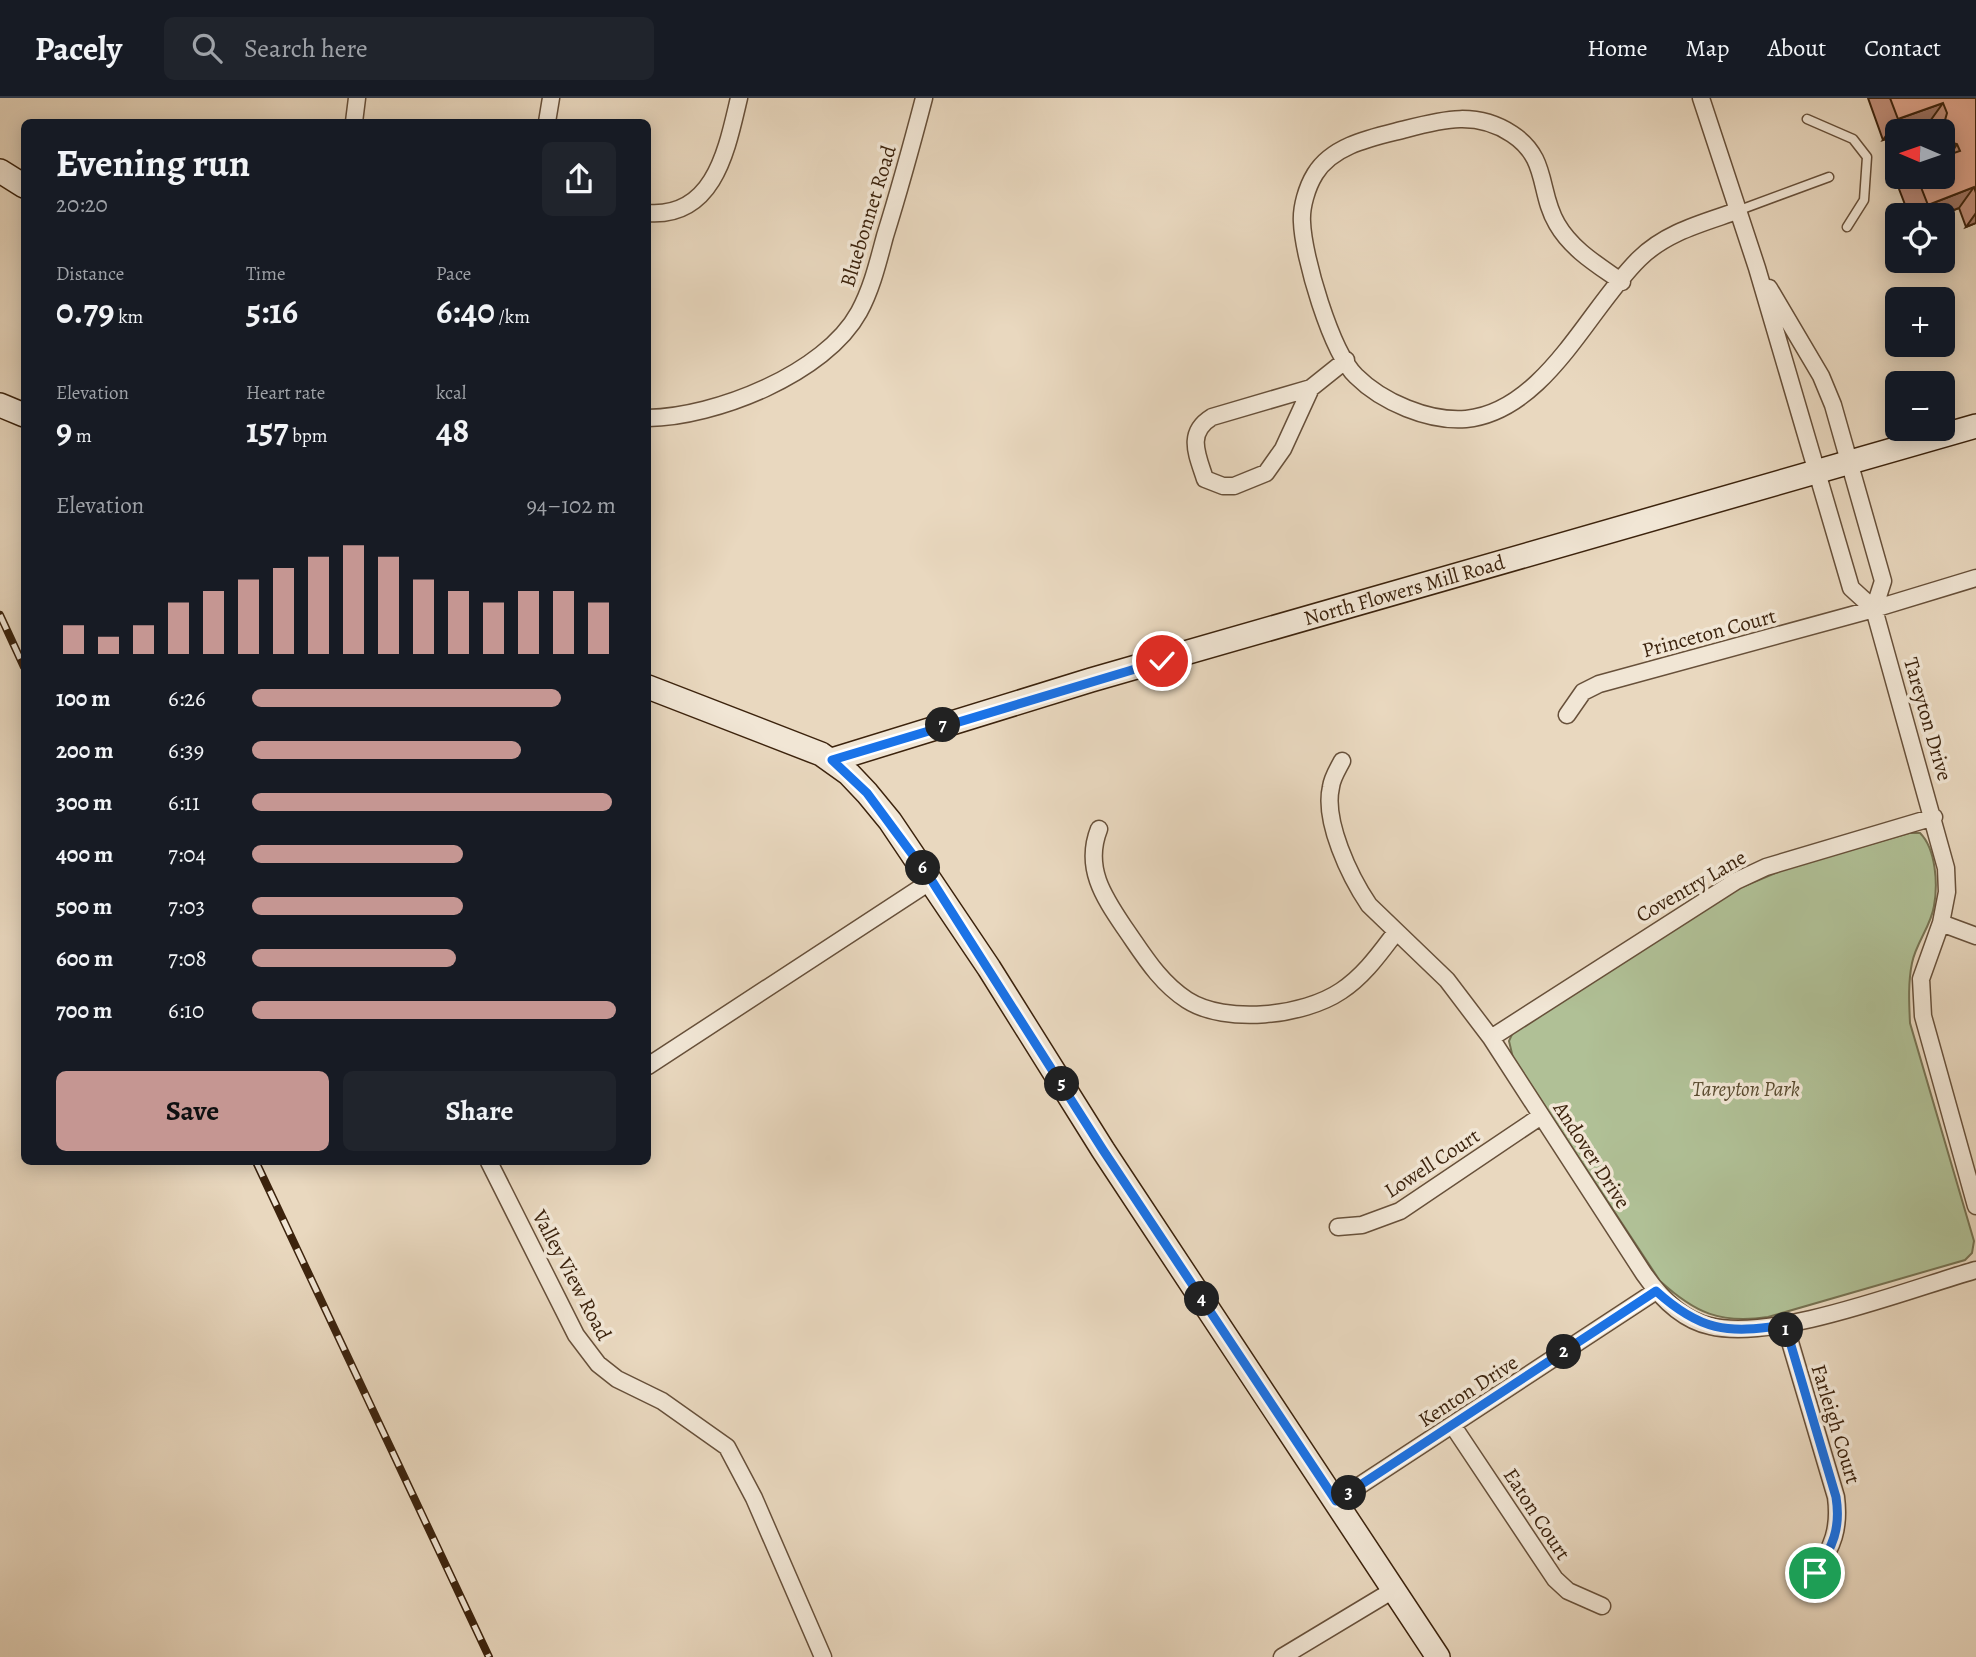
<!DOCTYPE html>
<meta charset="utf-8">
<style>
:root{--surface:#171b24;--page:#20242c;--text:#f1f3f6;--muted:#9ea1a6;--line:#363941;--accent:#c59692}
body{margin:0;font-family:Alegreya,serif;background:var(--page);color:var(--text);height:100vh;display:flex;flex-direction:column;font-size:26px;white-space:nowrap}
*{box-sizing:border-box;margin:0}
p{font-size:23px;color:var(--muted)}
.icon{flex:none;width:38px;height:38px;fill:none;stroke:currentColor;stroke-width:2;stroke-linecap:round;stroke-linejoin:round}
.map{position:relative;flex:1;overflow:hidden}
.panel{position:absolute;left:21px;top:21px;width:630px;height:1046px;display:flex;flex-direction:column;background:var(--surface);border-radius:10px;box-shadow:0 4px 18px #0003}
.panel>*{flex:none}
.needle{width:46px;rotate:272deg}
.fabs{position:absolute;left:1885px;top:21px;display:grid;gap:14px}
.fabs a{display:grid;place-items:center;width:70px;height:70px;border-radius:10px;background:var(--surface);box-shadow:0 4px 18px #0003;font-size:35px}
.pin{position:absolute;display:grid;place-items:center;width:60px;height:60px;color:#fff;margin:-30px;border:4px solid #fff;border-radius:50%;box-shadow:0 2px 7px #0007}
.km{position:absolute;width:35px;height:35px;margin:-18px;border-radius:50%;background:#222;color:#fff;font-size:19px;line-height:35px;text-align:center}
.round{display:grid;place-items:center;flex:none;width:74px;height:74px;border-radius:10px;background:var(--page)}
.overview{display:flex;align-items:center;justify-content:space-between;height:119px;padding:0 35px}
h1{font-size:38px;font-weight:700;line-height:52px}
.figures{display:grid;grid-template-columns:repeat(3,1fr);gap:10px;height:119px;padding:7px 35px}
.figures div{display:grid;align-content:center}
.figures b{font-size:35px;font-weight:700}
.figures small{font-size:19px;font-weight:400}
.figures p{font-size:19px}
.chart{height:196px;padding:14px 35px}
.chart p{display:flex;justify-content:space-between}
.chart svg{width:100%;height:126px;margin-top:7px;stroke:var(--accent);stroke-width:6}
.action{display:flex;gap:14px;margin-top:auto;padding:14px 35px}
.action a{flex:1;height:80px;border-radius:10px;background:var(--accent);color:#111;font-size:28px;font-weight:700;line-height:80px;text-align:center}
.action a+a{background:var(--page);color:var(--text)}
ul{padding:0 35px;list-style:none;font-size:23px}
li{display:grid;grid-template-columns:112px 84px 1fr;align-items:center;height:52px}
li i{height:18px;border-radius:9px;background:var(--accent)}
header{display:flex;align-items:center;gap:42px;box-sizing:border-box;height:98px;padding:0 35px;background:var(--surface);border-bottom:2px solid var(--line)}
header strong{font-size:33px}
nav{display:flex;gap:38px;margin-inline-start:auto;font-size:24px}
.search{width:490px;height:63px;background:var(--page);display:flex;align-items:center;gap:18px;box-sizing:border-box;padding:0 24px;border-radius:10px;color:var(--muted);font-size:26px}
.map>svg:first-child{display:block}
</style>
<header>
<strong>Pacely</strong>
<div class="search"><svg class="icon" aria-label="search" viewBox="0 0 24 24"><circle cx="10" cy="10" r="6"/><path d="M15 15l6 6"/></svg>Search here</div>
<nav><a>Home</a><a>Map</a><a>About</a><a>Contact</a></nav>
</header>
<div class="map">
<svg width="1976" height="1559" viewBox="0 0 1976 1559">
<rect width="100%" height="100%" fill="#e9d8bf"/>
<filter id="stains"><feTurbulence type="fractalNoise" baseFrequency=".00286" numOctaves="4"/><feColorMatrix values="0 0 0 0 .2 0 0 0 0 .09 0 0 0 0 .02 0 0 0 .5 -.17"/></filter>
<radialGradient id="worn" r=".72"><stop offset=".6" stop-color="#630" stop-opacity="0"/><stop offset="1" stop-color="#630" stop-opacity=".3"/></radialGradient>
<path fill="#b0c096" stroke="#767252" stroke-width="2" d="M 1909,735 L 1920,735 C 1936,751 1938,786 1934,808 C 1931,828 1916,845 1912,865 C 1908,885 1909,904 1910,925 L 1974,1143 L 1972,1155 L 1965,1162 L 1768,1219 C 1720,1226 1695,1215 1660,1183 L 1513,960 L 1509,943 L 1513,934 L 1735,792 L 1785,771 Z"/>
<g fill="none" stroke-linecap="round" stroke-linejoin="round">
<g stroke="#67503a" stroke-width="11">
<path id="lane" d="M 1807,21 L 1853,41 L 1867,59 L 1864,102 L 1847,129
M 1737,113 L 1829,79"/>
</g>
<g stroke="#67503a" stroke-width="19">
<path id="street" d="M 1701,0 L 1757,170 L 1851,490 L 1874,511 L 1946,770 L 1947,794 L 1941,825 L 1921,881 L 1923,918 L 1976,1108
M 354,24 L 357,0
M 547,24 L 551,0
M 648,115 C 715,120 727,50 739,0
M 1622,184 C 1598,167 1572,152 1557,126 C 1538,94 1549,60 1512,36 C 1477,13 1444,21 1406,31 C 1375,39 1333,46 1315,76 C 1307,89 1301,109 1302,124 C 1303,158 1331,254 1356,278 C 1382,304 1429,324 1466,321 C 1545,313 1588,211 1639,161 C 1666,134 1703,125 1737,113
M 1769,190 L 1821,278 L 1833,307 L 1883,483 L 1874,511
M 1311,290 L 1283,351 L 1266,375 L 1234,388 L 1223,388 L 1205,381 C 1197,356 1186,335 1212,319 L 1311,290 L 1346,262
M 648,320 C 715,319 825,276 859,214 C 872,190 878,164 885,138 C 899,93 912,46 924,0
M 1567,617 L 1583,594 L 1599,586 L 1874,511 L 1976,480
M 1342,663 C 1338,671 1332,680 1331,689 C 1323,723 1350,779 1369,807 L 1447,882 L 1491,940 L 1644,1176 C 1660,1199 1682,1222 1710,1228 C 1775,1244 1909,1191 1976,1172
M 1099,731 C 1084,769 1103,798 1124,829 C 1143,856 1159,884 1187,902 C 1226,927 1304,918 1341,893 C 1364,878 1380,855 1396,834
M 1941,825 L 1976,838
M 1491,940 L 1736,783 L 1766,769 L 1934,719
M 648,968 L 931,783
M 489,1064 L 576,1237 L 598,1266 L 617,1281 L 662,1303 L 727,1349 L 754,1400 L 823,1559
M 1338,1129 L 1362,1127 L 1400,1113 L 1541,1018
M 1785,1227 L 1836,1399 C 1840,1430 1833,1449 1815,1475
M 1453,1328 L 1555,1481 L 1568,1493 L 1602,1508
M 1336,1403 L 1656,1193
M 1282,1559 L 1395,1491"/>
</g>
<g stroke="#3c230d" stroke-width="26">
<g id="secondary">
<path d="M 0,73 L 24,88"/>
<path d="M 0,307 L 24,317"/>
<path d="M 648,589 L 821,656 L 849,676 L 867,695 L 890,723 L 989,870 L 1103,1052 L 1438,1559"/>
<path id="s1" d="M 832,662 L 1091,582 L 1976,328"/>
</g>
</g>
<use href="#lane" stroke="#f1e6d5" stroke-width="8"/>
<use href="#street" stroke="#f1e6d5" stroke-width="16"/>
<use href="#secondary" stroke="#f1e6d5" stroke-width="23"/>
<g stroke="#3c230d" stroke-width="8">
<path id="rail" d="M 0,517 L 24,569
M 256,1064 L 489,1559"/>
</g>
<use href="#rail" stroke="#f1e6d5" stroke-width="5" stroke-dasharray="16" stroke-linecap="butt"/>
</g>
<path fill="#c4917d" stroke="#3c230d" stroke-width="2" d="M 1868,0 L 1976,0 L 1976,125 L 1966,129 L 1959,110 L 1941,117 L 1909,117 L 1899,91 L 1908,79 L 1942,79 L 1942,33 L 1931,33 L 1928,26 L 1883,42 Z"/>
<path fill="#a07666" stroke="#3c230d" stroke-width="2" d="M 1943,5 L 1928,26 L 1909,33 L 1897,33 L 1897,37 L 1883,42 L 1898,21 Z
M 1942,42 L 1957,46 L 1943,68 Z
M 1974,89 L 1959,110 L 1941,117 L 1920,117 L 1928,107 Z
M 1976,115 L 1976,125 L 1966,129 Z"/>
<path fill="#e4a991" stroke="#3c230d" stroke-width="2" d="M 1890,0 L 1976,0 L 1976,95 L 1974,89 L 1928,107 L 1917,79 L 1942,79 L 1942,59 L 1960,53 L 1957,46 L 1942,42 L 1942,33 L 1947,15 L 1943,5 L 1898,21 Z"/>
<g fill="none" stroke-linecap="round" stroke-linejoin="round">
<g stroke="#fff" stroke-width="14">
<path id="route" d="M 1162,563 L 832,662 L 867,695 L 932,783 L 1103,1052 L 1336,1403 L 1656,1193 C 1700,1233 1727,1236 1785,1227 L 1836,1399 C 1841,1430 1833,1449 1815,1475"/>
</g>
<use href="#route" stroke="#1a73e8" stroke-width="9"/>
</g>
<g text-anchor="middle" stroke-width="7" stroke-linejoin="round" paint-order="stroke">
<g font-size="21" fill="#3c230d" stroke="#f1e6d5">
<text transform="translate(868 118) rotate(-73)" y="7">Bluebonnet Road</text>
<text dy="7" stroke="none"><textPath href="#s1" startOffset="597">North Flowers Mill Road</textPath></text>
<text transform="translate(1709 535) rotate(-15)" y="7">Princeton Court</text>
<text transform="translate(1928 621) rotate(74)" y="7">Tareyton Drive</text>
<text transform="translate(1691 788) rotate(-30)" y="7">Coventry Lane</text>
<text transform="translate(1592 1057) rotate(57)" y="7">Andover Drive</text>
<text transform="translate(1432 1065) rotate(-33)" y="7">Lowell Court</text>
<text transform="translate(572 1177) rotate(62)" y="7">Valley View Road</text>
<text transform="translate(1468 1293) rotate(-33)" y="7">Kenton Drive</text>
<text transform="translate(1836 1326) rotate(73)" y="7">Farleigh Court</text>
<text transform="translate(1537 1416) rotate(57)" y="7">Eaton Court</text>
</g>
<g font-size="21" font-style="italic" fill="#594a2f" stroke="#f1e6d5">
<text x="1746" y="998">Tareyton Park</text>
</g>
</g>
<rect width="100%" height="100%" filter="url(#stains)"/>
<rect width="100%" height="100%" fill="url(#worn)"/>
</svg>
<div class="fabs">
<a><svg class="needle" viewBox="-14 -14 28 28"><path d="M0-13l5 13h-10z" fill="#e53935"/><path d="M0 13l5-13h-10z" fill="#9ea1a6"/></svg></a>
<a><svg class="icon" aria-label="locate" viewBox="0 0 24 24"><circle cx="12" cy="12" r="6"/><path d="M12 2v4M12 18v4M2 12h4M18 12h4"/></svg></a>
<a>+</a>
<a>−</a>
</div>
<div class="pin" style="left:1815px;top:1475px;background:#1e9e55"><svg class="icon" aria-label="arrive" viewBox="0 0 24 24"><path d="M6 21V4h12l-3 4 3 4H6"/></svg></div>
<div class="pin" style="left:1162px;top:563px;background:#d93025"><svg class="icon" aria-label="check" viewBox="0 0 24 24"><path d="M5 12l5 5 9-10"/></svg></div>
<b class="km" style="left:1786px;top:1232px">1</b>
<b class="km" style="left:1564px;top:1254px">2</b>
<b class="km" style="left:1349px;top:1395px">3</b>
<b class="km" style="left:1202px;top:1201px">4</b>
<b class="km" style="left:1062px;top:986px">5</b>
<b class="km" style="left:923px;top:770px">6</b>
<b class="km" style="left:943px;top:627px">7</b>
<section class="panel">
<div class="overview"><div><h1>Evening run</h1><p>20:20</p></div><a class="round"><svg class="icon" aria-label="share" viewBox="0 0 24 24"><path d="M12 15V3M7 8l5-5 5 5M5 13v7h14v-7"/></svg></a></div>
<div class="figures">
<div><p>Distance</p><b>0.79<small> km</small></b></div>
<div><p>Time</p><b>5:16</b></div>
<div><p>Pace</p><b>6:40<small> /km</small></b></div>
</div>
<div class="figures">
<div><p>Elevation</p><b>9<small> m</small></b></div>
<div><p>Heart rate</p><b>157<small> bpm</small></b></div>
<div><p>kcal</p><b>48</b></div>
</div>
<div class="chart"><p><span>Elevation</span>94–102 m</p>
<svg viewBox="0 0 160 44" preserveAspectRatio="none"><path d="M5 44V34M15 44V38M25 44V34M35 44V26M45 44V22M55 44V18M65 44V14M75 44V10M85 44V6M95 44V10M105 44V18M115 44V22M125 44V26M135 44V22M145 44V22M155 44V26"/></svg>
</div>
<ul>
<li><b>100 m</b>6:26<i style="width:85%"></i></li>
<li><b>200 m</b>6:39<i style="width:74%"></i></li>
<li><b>300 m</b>6:11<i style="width:99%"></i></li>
<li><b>400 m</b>7:04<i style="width:58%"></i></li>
<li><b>500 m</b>7:03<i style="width:58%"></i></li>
<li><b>600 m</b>7:08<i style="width:56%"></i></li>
<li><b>700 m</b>6:10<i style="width:100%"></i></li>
</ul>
<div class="action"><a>Save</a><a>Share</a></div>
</section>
</div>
